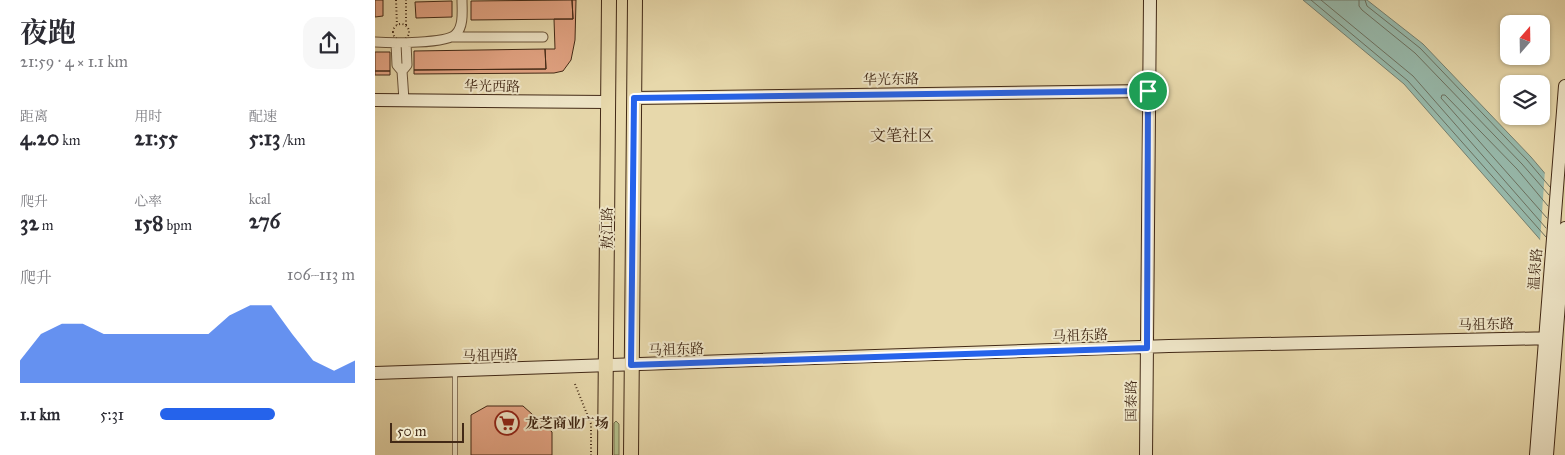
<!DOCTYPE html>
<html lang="zh">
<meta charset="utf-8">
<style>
:root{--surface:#fff;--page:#f7f7f7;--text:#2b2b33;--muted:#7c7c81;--accent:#2563eb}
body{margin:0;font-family:"IM FELL Great Primer","Noto Serif SC",serif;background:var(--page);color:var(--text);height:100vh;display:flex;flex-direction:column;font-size:19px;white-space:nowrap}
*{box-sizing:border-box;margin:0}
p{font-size:16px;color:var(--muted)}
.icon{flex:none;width:28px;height:28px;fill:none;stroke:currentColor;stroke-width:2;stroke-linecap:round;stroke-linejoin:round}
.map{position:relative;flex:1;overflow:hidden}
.details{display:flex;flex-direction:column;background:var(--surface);width:375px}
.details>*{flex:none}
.needle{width:32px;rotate:20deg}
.buttons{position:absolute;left:1125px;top:15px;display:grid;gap:10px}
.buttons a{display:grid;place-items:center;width:50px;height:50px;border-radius:10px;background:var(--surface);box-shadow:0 1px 4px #0004;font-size:25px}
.scale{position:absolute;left:15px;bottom:12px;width:74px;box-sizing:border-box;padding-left:5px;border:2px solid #422916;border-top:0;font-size:14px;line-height:18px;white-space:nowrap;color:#422916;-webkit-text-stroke:4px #efe6c8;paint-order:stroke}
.pin{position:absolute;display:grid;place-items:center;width:42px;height:42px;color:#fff;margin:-21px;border:2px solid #fff;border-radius:50%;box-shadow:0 1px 5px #0007}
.round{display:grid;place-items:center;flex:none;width:52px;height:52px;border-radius:15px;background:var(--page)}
.summary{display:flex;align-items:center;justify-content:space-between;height:85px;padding:0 20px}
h1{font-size:28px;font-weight:700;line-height:38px}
.stats{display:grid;grid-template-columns:repeat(3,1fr);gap:8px;height:85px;padding:5px 20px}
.stats div{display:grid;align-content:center}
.stats b{font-size:21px;font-weight:700}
.stats small{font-size:14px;font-weight:400}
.stats p{font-size:14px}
.chart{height:140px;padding:10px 20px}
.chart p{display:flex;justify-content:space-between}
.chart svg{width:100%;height:90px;margin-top:5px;fill:var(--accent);opacity:.7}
ul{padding:0 20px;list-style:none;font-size:16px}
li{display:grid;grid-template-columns:80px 60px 1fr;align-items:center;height:38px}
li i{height:12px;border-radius:6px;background:var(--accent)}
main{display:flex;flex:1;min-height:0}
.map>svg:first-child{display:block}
</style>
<main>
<section class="details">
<div class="summary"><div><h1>夜跑</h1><p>21:59 · 4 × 1.1 km</p></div><a class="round"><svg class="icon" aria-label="share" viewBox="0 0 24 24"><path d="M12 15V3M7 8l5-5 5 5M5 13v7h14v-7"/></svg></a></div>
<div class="stats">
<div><p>距离</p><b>4.20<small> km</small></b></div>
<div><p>用时</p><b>21:55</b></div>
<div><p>配速</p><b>5:13<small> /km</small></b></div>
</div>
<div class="stats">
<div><p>爬升</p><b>32<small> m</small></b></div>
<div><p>心率</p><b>158<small> bpm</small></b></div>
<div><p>kcal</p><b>276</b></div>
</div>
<div class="chart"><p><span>爬升</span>106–113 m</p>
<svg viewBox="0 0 160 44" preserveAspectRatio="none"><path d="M0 44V33L10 20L20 15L30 15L40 20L50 20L60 20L70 20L80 20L90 20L100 11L110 6L120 6L130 20L140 33L150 38L160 33V44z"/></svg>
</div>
<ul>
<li><b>1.1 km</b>5:31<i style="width:59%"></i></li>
</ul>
</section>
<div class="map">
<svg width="1190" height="455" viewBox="0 0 1190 455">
<rect width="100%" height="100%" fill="#e7d8ab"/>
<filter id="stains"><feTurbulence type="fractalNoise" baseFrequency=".004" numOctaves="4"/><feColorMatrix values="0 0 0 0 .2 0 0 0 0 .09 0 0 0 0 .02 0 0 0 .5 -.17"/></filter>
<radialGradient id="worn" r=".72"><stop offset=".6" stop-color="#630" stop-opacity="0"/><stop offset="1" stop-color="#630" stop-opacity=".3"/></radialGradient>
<path fill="#b3bf8b" stroke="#7a7450" d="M 241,421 L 244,424 L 244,455 L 239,455 L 239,423 Z"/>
<path fill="#97b9ab" stroke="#757f6f" d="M 928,0 L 992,0 L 1048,44 L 1156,157 L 1190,197 L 1190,268 L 1029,84 Z"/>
<path fill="#e7d8ab" d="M 1170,170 L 1190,193 L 1190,270 L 1165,242 Z"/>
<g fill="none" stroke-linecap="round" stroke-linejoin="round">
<path stroke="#6c7160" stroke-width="1" d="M 936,0 L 1033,81 L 1171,237
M 946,0 L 1038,76 L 1171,228
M 984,0 L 984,6 L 987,10 L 1040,53 L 1147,164 L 1174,195
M 990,0 L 992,6 L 1045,48 L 1152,160 L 1175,187
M 1172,218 L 1066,98 L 1067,95 L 1070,95 L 1142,169 L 1173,206"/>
</g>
<path fill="#e4a585" stroke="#422916" d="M 0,0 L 8,0 L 8,16 L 0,17 Z
M 197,0 L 201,0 L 200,40 L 196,60 L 188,71 L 179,73 L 39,74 L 39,70 L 171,69 L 170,49 L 180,49 L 179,19 L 198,19 Z
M 197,0 L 198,19 L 96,20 L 96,1 Z
M 77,1 L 77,17 L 41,18 L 40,2 Z
M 170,49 L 171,69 L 39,70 L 39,51 Z
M 0,52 L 15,52 L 15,71 L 0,71 Z
M 0,71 L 15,71 L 15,75 L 0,75 Z
M 112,406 L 148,406 L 177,432 L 177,455 L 96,455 L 96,415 Z"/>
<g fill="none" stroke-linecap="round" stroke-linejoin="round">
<g stroke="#6b553b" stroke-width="6">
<path id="lane" d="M 80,455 L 80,372"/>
</g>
<g stroke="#6b553b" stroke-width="11">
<path id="street" d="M 77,37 L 168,37
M 0,42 C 15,43 72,44 81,34 C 89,26 87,10 87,0
M 21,43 L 22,65 L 27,71 L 29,100
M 27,71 L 32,65 L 31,43"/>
</g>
<g stroke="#422916" stroke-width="14">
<path id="secondary" d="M 259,98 L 773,91
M 0,100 L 233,102
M 0,373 L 794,346 L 1181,338
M 771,455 L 775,0
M 1161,455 L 1190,86
M 1172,455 L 1190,228"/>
</g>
<g stroke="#422916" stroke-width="16">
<path id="primary" d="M 230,455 L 234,0
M 256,455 L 260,0"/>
</g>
<path stroke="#422916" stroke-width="2" stroke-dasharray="1 2.5" stroke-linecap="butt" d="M 21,0 L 22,25
M18 32a8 8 0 1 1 16 0a8 8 0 1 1-16 0Z
M 31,25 L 31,0
M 200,384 L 216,424 L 216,455"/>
<use href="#lane" stroke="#efe6c8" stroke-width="4.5"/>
<use href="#street" stroke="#efe6c8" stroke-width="9"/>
<use href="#secondary" stroke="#efe6c8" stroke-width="12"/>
<use href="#primary" stroke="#e7d8ab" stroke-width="14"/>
</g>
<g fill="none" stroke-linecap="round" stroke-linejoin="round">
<g stroke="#fff" stroke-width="10">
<path id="route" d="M 773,91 L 772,348 L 256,365 L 259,98 Z"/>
</g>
<use href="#route" stroke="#2563eb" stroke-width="6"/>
</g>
<defs>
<g id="supermarket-ring" transform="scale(1.25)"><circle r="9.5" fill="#efe6c8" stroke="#8f2418" stroke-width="1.5"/><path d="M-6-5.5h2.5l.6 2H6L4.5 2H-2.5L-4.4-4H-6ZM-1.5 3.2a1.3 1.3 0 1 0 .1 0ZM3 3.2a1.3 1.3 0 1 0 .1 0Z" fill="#8f2418"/></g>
</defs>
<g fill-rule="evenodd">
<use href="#supermarket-ring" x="132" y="423"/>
</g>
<g text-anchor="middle" stroke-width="4" stroke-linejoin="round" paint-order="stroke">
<g font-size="14" fill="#422916" stroke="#efe6c8">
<text transform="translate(516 79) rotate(-1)" y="5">华光东路</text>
<text transform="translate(117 86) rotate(1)" y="5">华光西路</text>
<text transform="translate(232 228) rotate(-90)" y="5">敖江路</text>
<text transform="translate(1160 269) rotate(-85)" y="5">温泉路</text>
<text transform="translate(1111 324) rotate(-1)" y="5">马祖东路</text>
<text transform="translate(705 335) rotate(-2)" y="5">马祖东路</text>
<text transform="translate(301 349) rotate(-2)" y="5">马祖东路</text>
<text transform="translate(115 355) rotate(-1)" y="5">马祖西路</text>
<text transform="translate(756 401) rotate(-90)" y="5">国泰路</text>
</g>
<g font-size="14" font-weight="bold" fill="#422916" stroke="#efe6c8" text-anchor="start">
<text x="150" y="428">龙芝商业广场</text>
</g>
<g font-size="16" fill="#422916" stroke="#efe6c8">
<text x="527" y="141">文笔社区</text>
</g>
</g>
<rect width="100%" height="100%" filter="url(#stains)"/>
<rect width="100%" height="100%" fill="url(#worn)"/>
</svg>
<div class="buttons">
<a><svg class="needle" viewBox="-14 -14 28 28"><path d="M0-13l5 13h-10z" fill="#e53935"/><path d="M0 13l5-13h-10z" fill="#7c7c81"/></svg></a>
<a><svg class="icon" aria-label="layers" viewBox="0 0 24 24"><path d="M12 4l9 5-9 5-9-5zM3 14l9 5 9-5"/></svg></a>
</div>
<div class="scale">50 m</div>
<div class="pin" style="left:773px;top:91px;background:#1e9e55"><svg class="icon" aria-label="arrive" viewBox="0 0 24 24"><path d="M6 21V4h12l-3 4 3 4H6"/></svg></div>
</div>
</main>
